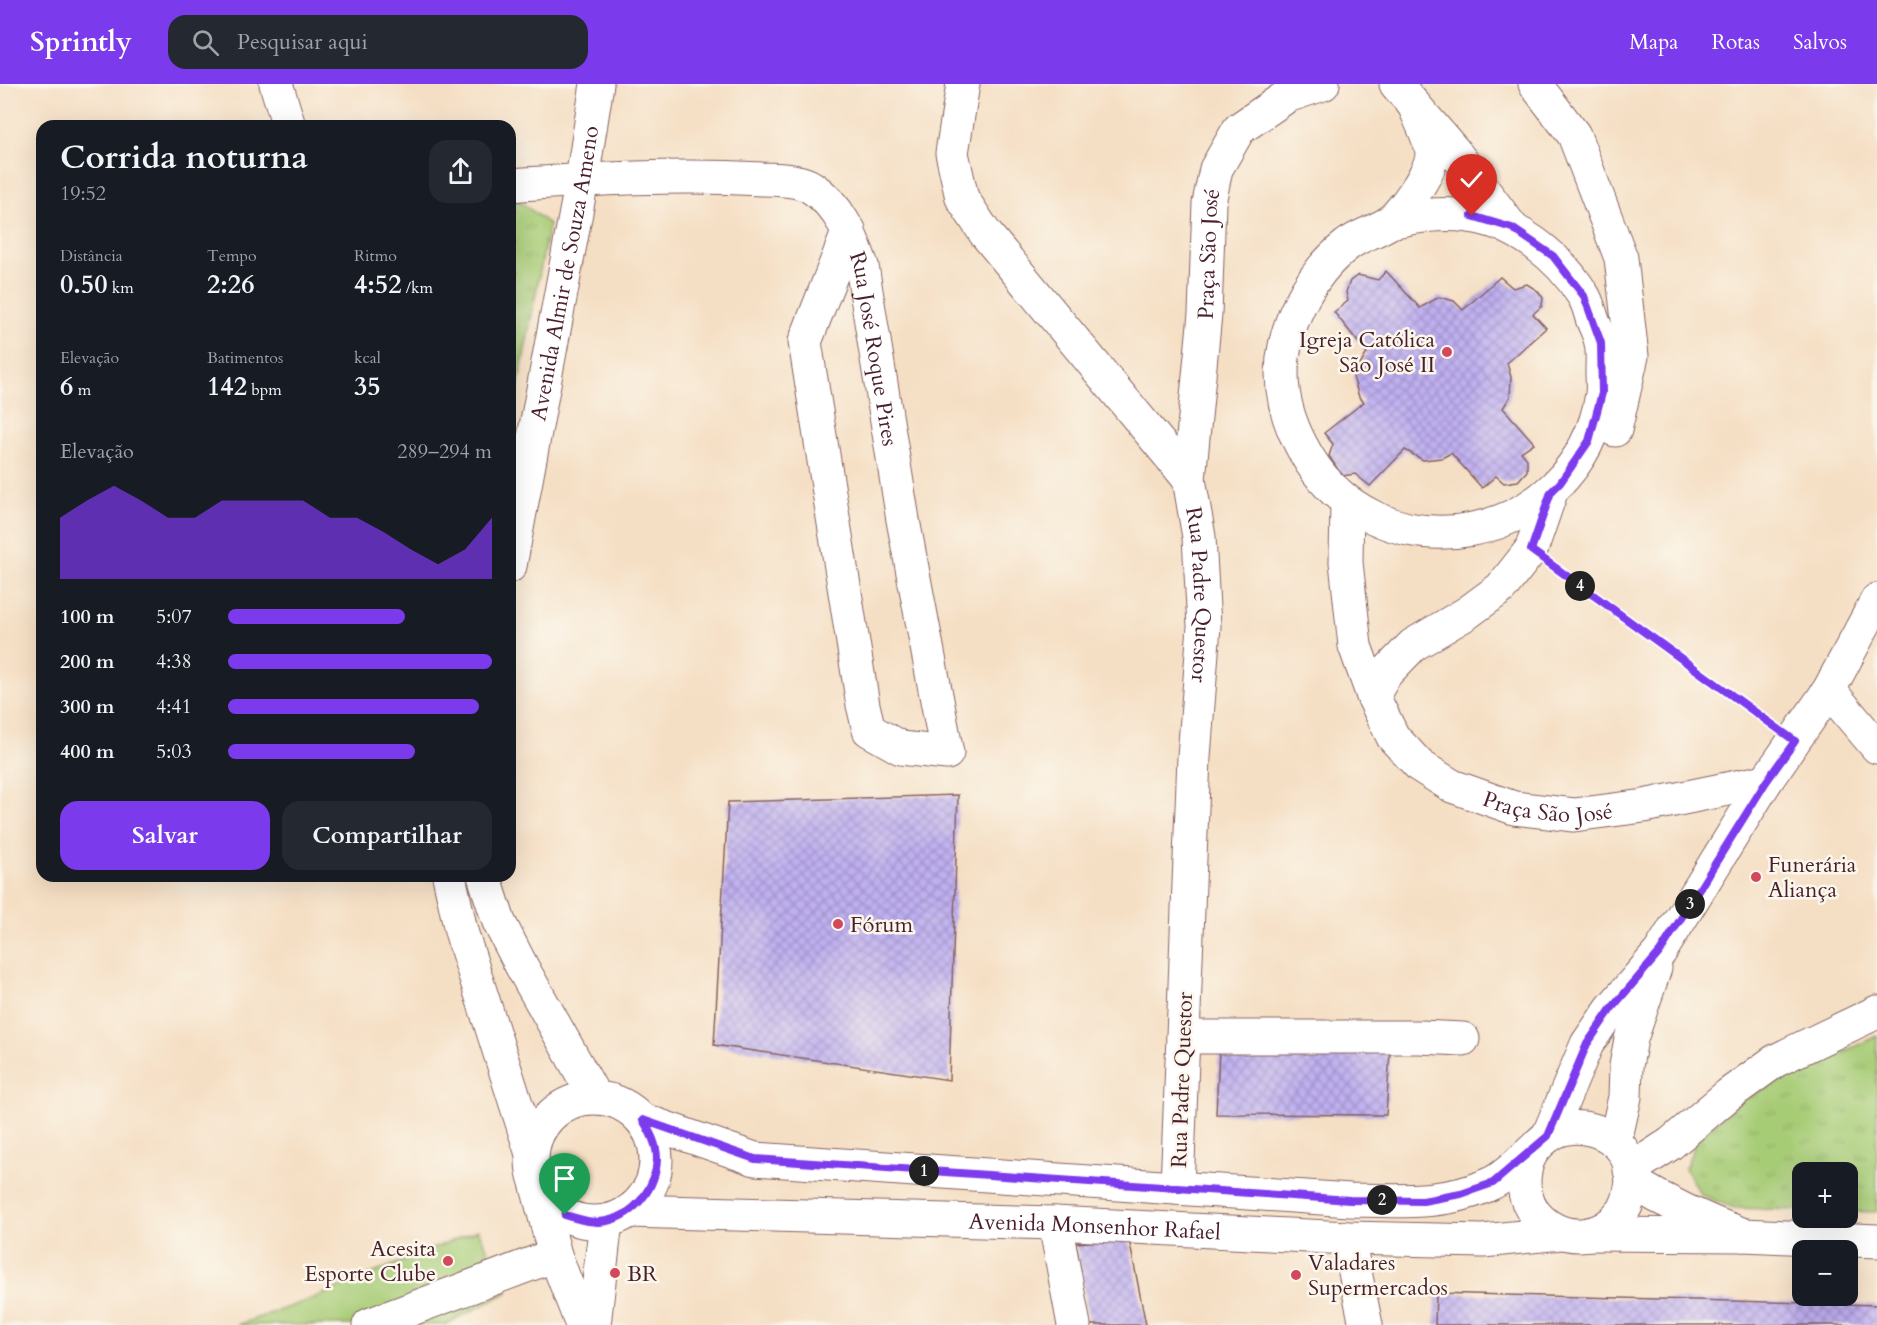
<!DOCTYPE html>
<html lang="pt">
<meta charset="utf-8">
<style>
:root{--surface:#171b24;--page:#242831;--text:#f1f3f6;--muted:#9ea1a6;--accent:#7c3aed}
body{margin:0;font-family:Cardo,serif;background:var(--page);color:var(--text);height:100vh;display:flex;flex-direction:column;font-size:22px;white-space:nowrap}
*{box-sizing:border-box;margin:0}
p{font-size:20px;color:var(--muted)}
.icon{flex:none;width:33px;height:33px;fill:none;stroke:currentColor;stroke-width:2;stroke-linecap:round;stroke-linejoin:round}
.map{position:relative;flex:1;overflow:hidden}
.panel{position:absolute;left:36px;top:36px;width:480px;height:762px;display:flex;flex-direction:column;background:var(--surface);border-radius:18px;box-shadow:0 6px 24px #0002}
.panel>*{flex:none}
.tools{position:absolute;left:1792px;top:1078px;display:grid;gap:12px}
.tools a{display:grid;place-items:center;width:66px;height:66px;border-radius:12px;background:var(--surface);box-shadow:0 6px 24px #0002;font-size:30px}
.pin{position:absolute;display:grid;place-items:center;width:51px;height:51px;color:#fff;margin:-62px -26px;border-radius:50% 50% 50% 0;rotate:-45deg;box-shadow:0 0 6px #0007}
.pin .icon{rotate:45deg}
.km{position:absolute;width:30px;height:30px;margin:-15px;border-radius:50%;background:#222;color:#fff;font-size:16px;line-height:30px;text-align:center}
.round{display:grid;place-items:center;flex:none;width:63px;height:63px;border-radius:18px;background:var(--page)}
.headline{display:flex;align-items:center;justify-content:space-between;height:102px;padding:0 24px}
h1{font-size:33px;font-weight:700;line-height:45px}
.metrics{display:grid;grid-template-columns:repeat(3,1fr);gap:9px;height:102px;padding:6px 24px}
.metrics div{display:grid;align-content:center}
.metrics b{font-size:26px;font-weight:700}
.metrics small{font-size:16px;font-weight:400}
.metrics p{font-size:16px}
.chart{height:168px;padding:12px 24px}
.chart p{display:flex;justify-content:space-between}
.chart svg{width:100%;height:108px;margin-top:6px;fill:var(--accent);opacity:.7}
.button{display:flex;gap:12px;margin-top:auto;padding:12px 24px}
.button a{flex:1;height:69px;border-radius:18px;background:var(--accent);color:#fff;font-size:24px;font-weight:700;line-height:69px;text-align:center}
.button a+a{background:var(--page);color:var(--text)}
ul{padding:0 24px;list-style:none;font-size:20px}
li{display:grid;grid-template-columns:96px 72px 1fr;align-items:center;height:45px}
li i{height:15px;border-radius:8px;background:var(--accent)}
header{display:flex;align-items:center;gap:36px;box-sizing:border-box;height:84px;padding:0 30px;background:var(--accent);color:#fff}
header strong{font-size:28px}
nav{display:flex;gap:33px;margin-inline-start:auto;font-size:21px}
.search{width:420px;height:54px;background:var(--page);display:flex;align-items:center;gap:15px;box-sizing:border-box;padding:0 21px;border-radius:18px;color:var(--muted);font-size:22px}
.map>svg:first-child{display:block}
</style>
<header>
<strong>Sprintly</strong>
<div class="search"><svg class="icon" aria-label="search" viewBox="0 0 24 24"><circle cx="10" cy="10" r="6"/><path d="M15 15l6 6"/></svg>Pesquisar aqui</div>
<nav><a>Mapa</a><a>Rotas</a><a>Salvos</a></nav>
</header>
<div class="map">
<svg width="1877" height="1241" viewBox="0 0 1877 1241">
<defs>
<pattern id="park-tufts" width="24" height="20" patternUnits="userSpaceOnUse" patternTransform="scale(1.5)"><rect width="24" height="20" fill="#a7cc76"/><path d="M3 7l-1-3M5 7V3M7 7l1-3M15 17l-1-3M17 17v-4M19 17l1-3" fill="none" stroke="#91af66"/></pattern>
<pattern id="building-cross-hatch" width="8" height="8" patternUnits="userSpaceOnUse" patternTransform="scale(1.5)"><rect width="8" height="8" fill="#bfb0f1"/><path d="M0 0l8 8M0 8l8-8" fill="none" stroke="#9d8fc3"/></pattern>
</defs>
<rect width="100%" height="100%" fill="#fbf7ec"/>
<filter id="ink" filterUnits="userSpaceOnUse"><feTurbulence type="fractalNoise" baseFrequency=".0167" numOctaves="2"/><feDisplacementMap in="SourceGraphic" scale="12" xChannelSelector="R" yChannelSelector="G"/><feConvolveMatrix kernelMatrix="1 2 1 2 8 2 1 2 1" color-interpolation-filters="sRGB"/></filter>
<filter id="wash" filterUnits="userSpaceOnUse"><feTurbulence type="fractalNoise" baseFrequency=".008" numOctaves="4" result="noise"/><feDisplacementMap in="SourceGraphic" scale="24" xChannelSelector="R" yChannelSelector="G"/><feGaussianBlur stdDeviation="1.35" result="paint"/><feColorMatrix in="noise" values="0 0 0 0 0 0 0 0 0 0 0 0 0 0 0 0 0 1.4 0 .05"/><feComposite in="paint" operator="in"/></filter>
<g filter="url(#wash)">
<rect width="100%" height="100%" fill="#f5dfc4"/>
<path fill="#a7cc76" stroke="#787650" stroke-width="1.5" d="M 478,1146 L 508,1208 L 445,1241 L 237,1241 L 306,1217 Z"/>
<path fill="url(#park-tufts)" stroke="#787650" stroke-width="1.5" d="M 519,117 L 549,140 L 510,344 L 510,118 Z
M 1877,952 L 1877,1128 L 1848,1127 L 1848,1089 L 1803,1089 L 1803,1126 L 1734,1124 L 1701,1111 L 1685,1085 L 1698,1053 L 1743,1015 Z"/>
<g id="blocks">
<path fill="url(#building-cross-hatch)" d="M 1386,187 L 1420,224 L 1439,213 L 1454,217 L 1463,226 L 1500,193 L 1513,204 L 1527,200 L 1538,207 L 1543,214 L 1542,222 L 1533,230 L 1546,244 L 1507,279 L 1511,293 L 1510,313 L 1503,324 L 1534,359 L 1521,368 L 1527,375 L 1527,387 L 1518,397 L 1504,399 L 1496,392 L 1482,404 L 1451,369 L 1442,374 L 1423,376 L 1405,366 L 1370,402 L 1355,390 L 1342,392 L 1329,372 L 1333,360 L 1324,349 L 1364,318 L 1359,313 L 1353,293 L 1367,269 L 1334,228 L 1348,217 L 1346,208 L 1350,197 L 1358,191 L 1378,196 Z
M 958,711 L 949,996 L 714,961 L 728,718 Z
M 1219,967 L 1390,968 L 1386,1031 L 1216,1030 Z
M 1129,1155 L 1146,1241 L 1090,1241 L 1076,1159 Z
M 1436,1209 L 1877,1221 L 1877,1241 L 1435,1241 Z"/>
</g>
</g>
<g filter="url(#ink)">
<use href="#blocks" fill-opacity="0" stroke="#866261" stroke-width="1.5"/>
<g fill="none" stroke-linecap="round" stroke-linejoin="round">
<g stroke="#866261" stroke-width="35">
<g id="minor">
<path id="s1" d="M 963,0 L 952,69 L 962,114 L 985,149 L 1189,395 L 1199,453 L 1204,542 L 1194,673 L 1177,1104"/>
<path d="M 1396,0 L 1453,66 L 1512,144"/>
<path d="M 1535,0 L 1574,51 L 1621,174 L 1632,272 L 1615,346"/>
<path id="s2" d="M 510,101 C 593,95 678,90 762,95 C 775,95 801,96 811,103 C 840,122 851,151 862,182 L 903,436 L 947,669 L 901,664 L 869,646 L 863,621 L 805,258 L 849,146"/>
<path d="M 1390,138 C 1418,132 1441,128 1469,132 C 1515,137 1560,173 1583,211 C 1588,218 1590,229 1593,237 C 1596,244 1600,252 1601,259 C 1603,268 1602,278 1602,287 C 1602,295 1603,303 1602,310 C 1578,464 1372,501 1301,361 C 1290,340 1282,315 1282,290 C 1282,244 1309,190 1347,161 C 1358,152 1374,148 1387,140 C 1401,131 1433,86 1432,69 C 1431,58 1419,33 1414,21"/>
<path id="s3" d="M 1189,395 L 1205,230 L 1209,119 L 1216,85 L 1239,45 L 1287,12 L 1323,0"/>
<path id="s4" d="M 1347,418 L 1346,478 L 1355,562 L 1373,612 L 1393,653 L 1420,682 L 1452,702 L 1514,724 L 1574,731 L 1644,722 L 1766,697"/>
<path d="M 1829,606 L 1877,663"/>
<path d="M 1373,612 L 1386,589 L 1413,561 L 1467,529 L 1501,504 L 1531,466 L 1551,408"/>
<path d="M 1183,953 L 1420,953 L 1463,955"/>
<path d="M 1548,1052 L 1587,960 L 1611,925 L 1660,868 L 1766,697 L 1829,606 L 1877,516"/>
<path d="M 1615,1058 L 1625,1013 L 1626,982 L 1631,955 L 1655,884"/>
<path d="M 1630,1086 L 1670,1060 L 1728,1011 L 1775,977 L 1877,928"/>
<path d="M 537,1102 L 555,1171 L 582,1241"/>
<path d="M 1055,1139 L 1074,1241"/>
<path d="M 1348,1154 L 1366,1241"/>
<path d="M 369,1241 L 555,1171"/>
<path d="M 594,1241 L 606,1137"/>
</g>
</g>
<g stroke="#866261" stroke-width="35">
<g id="major">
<path d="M 276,0 L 289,42"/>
<path id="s5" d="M 510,482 L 582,96 L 597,0"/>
<path d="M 449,792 L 461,847 L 532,1070"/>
<path d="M 484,792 L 499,838 L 522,883 L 595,1013"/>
<circle cx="594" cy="1076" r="62"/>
<path d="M 643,1036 L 755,1075 L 1350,1116 C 1397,1117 1448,1121 1492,1099 C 1507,1092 1522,1075 1535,1064"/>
<path d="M 1632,1098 C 1630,1110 1628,1123 1619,1132 C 1583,1174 1515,1141 1525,1087 C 1527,1073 1536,1061 1547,1053 C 1573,1033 1616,1046 1628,1076 C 1631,1082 1631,1092 1632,1098 C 1670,1121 1703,1136 1744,1151"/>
<path id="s6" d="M 629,1127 L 1055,1139 L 1348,1154 L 1483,1157 L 1561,1149"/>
<path d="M 1588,1150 L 1744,1151 L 1877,1157"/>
</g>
</g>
<path stroke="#866261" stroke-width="4" stroke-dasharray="1.5 4.5" stroke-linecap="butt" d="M 1557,485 L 1770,639"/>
<use href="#minor" stroke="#fff" stroke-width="33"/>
<use href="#major" stroke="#fff" stroke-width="33"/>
</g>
</g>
<g fill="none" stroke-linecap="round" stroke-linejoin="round" filter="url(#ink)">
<g stroke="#fff" stroke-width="12">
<path id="route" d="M 565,1131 C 579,1135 592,1140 607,1137 C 635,1131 656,1104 657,1075 C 657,1060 650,1048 643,1036 L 755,1075 L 1350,1116 L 1423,1117 L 1461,1110 L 1493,1099 L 1548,1052 L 1587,960 L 1611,925 L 1660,868 L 1766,698 L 1795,657 L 1531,466 L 1551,408 L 1560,399 L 1589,357 L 1602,309 L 1601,259 L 1584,212 L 1553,172 L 1512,144 L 1472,132"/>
</g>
<use href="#route" stroke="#7c3aed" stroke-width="8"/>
</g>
<g fill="#d1495b" stroke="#fbf7ec" stroke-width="2">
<circle cx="1447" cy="268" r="6"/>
<circle cx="1756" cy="793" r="6"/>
<circle cx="838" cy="840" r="6"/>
<circle cx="448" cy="1177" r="6"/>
<circle cx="615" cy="1189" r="6"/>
<circle cx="1296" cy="1191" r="6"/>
</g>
<g text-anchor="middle" stroke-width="5" stroke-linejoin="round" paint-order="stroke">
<g font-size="22" fill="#4a1f2b" stroke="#fbf7ec">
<text dy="8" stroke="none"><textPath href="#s3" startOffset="226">Praça São José</textPath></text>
<text dy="8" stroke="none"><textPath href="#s5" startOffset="298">Avenida Almir de Souza Ameno</textPath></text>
<text dy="8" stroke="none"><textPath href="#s2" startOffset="482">Rua José Roque Pires</textPath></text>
<text dy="8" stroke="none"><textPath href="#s1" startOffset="594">Rua Padre Questor</textPath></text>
<text dy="8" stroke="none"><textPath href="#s4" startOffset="420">Praça São José</textPath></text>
<text transform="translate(1181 996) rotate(-88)" y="8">Rua Padre Questor</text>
<text dy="8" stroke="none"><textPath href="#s6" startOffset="466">Avenida Monsenhor Rafael</textPath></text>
</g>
<g font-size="22" fill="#4a1f2b" stroke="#fbf7ec" text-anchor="start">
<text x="1435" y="263" text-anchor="end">Igreja Católica<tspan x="1435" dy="25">São José II</tspan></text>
<text x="1768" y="788">Funerária<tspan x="1768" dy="25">Aliança</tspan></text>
<text x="850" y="848">Fórum</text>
<text x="436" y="1172" text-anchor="end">Acesita<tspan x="436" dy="25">Esporte Clube</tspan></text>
<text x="1308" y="1186">Valadares<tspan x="1308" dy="25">Supermercados</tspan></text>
<text x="627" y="1197">BR</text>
</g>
</g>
</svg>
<div class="tools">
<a>+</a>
<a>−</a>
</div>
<div class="pin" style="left:565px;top:1131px;background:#1e9e55"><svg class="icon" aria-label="arrive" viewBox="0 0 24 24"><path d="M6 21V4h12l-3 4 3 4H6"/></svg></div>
<div class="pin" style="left:1472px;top:132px;background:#d93025"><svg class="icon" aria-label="check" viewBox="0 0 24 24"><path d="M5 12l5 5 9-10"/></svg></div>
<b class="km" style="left:924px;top:1087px">1</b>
<b class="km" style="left:1382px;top:1116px">2</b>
<b class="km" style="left:1690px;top:820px">3</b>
<b class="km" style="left:1580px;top:502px">4</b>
<section class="panel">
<div class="headline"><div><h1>Corrida noturna</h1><p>19:52</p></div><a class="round"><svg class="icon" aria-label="share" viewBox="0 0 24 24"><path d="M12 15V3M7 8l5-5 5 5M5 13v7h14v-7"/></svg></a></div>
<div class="metrics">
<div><p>Distância</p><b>0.50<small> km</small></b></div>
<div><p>Tempo</p><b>2:26</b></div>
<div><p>Ritmo</p><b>4:52<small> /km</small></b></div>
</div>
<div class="metrics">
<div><p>Elevação</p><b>6<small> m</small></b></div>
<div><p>Batimentos</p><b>142<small> bpm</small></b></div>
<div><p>kcal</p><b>35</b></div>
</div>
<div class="chart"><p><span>Elevação</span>289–294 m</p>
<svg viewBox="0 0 160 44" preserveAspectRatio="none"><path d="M0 44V19L10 12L20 6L30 12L40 19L50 19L60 12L70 12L80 12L90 12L100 19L110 19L120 25L130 32L140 38L150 32L160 19V44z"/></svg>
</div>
<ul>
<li><b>100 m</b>5:07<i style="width:67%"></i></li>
<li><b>200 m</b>4:38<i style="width:100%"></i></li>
<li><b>300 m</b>4:41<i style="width:95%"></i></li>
<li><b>400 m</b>5:03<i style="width:71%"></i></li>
</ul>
<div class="button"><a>Salvar</a><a>Compartilhar</a></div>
</section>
</div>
